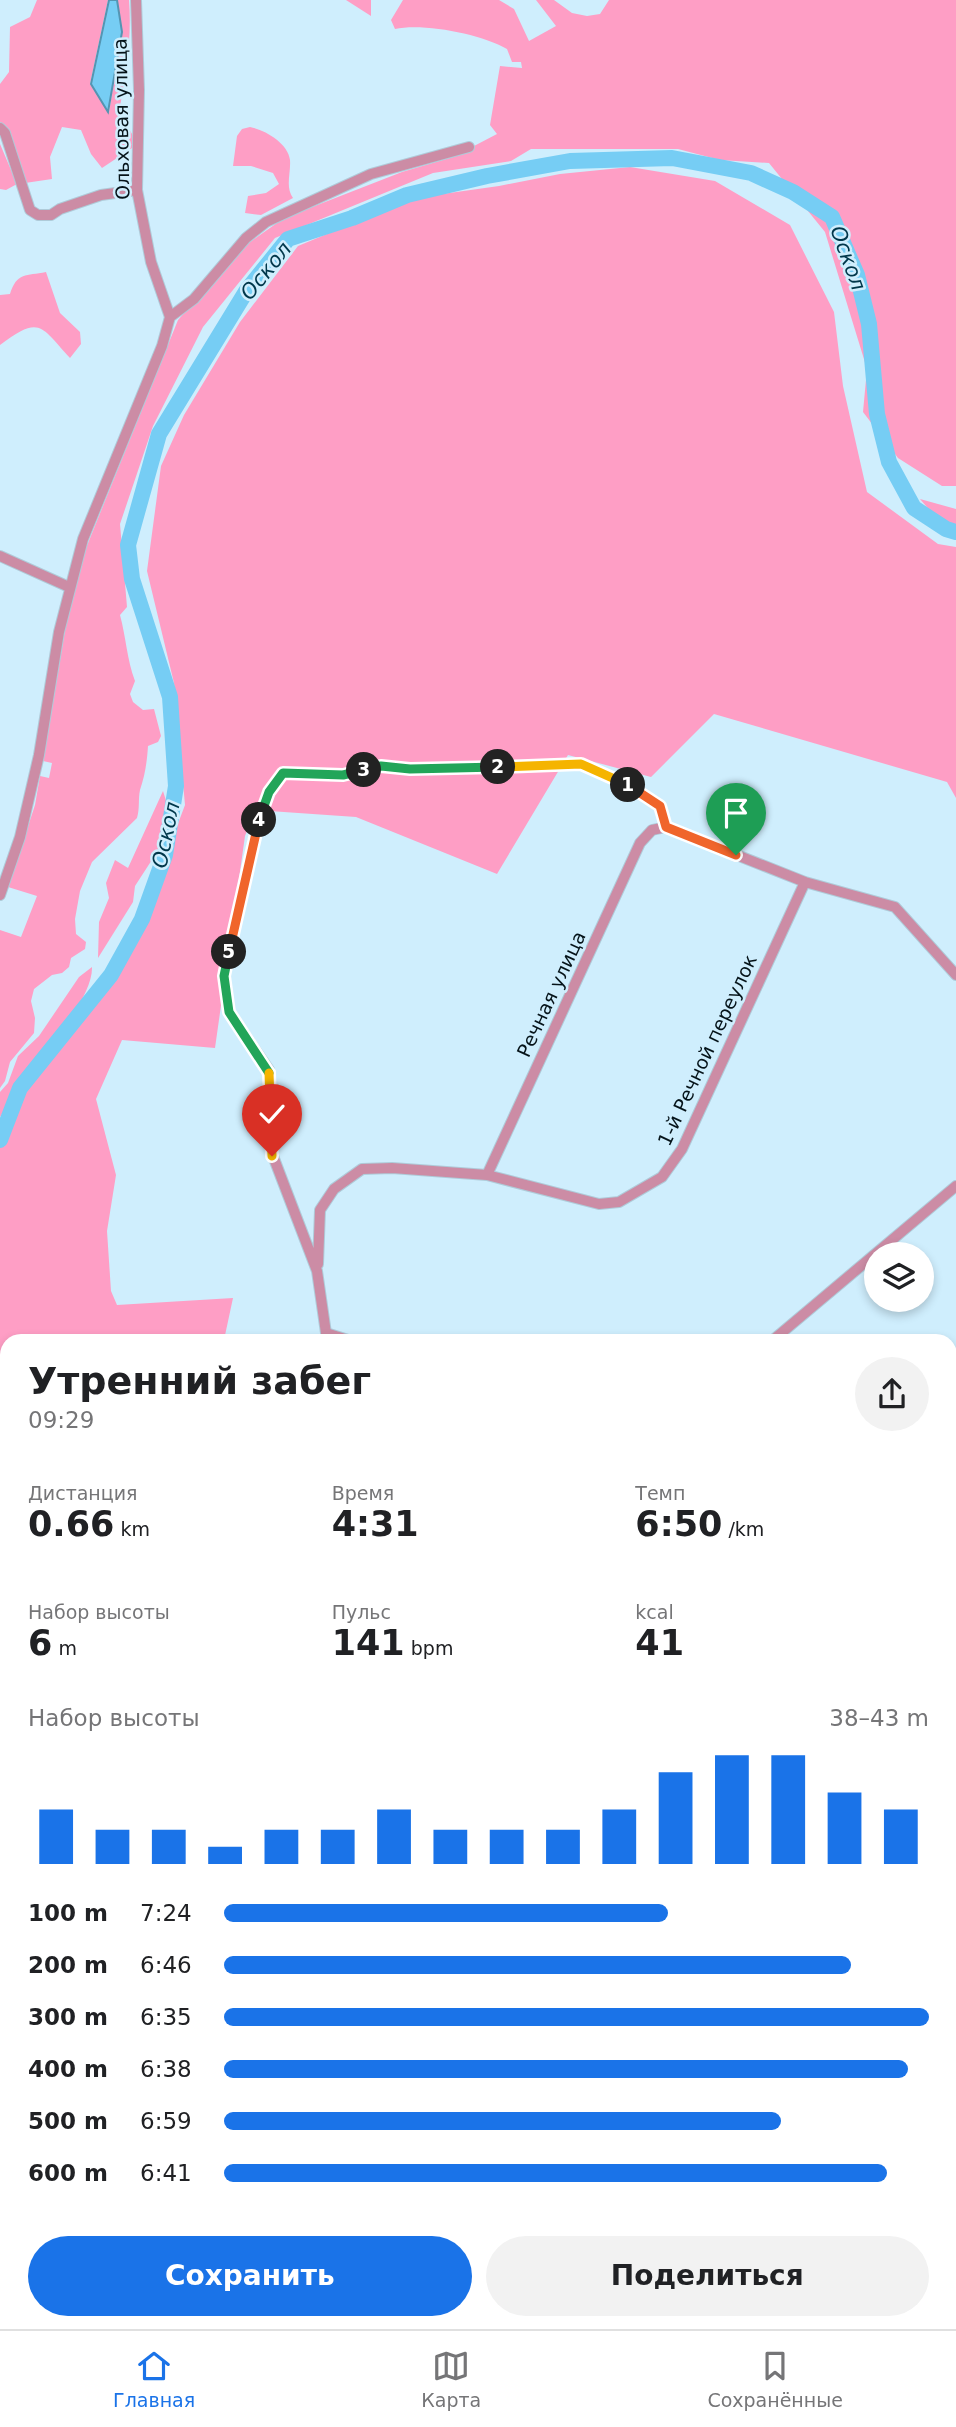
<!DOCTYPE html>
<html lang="ru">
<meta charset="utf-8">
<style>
:root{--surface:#fff;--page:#f2f2f2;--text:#202124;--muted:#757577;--line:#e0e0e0;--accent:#1a73e8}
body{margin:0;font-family:"DejaVu Sans",sans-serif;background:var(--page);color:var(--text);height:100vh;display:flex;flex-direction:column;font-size:26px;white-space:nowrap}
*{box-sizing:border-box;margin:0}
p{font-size:23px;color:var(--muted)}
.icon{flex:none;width:38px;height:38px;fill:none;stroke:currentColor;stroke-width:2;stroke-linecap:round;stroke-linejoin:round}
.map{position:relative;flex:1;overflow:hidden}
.sheet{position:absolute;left:0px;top:1334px;width:957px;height:996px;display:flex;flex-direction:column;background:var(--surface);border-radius:21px 21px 0 0;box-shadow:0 4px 10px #0003}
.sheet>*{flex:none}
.controls{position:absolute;left:864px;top:1242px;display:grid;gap:14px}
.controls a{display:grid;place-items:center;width:70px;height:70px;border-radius:50%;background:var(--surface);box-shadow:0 4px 10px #0003;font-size:35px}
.pin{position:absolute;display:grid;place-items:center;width:60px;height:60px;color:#fff;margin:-72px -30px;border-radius:50% 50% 50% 0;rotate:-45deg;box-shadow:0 0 7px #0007}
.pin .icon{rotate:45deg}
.km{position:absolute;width:35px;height:35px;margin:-18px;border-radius:50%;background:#222;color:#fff;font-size:19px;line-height:35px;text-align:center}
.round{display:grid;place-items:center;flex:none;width:74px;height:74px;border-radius:37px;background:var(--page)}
.headline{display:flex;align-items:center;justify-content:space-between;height:119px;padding:0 28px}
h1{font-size:38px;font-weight:800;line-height:52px}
.metrics{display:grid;grid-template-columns:repeat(3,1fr);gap:10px;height:119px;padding:7px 28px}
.metrics div{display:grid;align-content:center}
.metrics b{font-size:35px;font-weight:800}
.metrics small{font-size:19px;font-weight:400}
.metrics p{font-size:19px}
.chart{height:196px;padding:14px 28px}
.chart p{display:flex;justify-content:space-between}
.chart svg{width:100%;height:126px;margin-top:7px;stroke:var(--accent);stroke-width:6}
.cta{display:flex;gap:14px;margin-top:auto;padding:14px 28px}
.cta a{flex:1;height:80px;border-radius:42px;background:var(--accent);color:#fff;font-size:28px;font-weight:800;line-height:80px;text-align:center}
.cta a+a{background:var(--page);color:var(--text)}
ul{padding:0 28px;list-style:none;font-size:23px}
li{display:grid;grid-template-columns:112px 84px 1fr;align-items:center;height:52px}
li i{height:18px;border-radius:9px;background:var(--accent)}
.dock{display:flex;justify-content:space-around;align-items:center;height:98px;border-top:2px solid var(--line);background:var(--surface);font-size:19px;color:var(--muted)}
.dock a{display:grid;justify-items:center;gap:4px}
.dock .current{color:var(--accent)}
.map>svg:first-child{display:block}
</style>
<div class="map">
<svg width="956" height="2329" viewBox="0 0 956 2329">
<rect width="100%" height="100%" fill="#cfeefd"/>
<path fill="#fe9ec5" d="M 37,0 L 108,0 L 90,84 L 109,112 L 122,32 L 117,0 L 129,0 C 132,38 126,75 119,112 L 138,144 L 102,168 L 91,154 L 81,130 L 62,127 L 50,157 L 52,179 L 25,183 L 8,131 L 0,123 L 0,84 L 9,72 L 10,27 L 30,17 Z
M 346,0 L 371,0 L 371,16 Z
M 403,0 L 499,0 L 514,9 L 529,41 L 556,26 L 536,0 L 554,0 L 572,13 L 587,16 L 600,14 L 609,0 L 956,0 L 956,486 L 942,486 L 898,458 L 863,412 L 867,369 L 825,232 L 769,163 L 720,160 L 678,149 L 531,149 L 511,161 L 433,173 L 275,238 L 203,327 L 153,426 L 120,524 L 127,607 L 120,615 C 126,637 127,660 135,681 L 130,694 L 133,702 L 143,710 L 154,709 L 161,736 L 158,742 L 148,746 C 147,762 145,775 140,790 C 138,799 140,808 137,818 L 92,862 L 80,891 L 75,919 L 76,934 L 86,942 L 85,949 L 71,958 L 69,967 L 62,973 L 52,975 L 34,989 L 31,1001 L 35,1018 L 34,1033 L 10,1062 L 5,1081 L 0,1088 L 0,930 L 21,937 L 37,896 L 8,887 L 35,805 L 40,776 L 49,778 L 52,763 L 43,761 L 67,618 L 82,558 L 178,320 L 243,247 L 284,218 L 402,172 L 453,157 L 497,134 L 490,125 L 500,66 L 522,68 L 521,62 L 512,62 L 507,49 C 481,34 424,23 395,29 L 391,20 Z
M 250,127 C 265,130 288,143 290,160 C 291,173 285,187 293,198 L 261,215 L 245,213 L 248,196 L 266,193 L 279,184 L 273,173 L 251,166 L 233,166 L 237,136 L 242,129 Z
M 0,144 L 17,184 L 6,190 L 0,189 Z
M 630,167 L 715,181 L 790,225 L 834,312 L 843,386 L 867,492 L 938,544 L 956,547 L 956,798 L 947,782 L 714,714 L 651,777 L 568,755 L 497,874 L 356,817 L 255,810 L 245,836 L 215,1048 L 122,1040 L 96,1099 L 116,1175 L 107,1231 L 111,1291 L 117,1305 L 233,1298 L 224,1340 L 7,1340 L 7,1464 L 0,1461 L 0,1140 L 20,1088 L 110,975 L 142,919 L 185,805 L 174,683 L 147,571 L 161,466 L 184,415 L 240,322 L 298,246 L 414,198 L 499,186 L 560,174 Z
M 46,272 L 60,313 L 80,332 L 81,344 L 70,358 C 41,327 41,314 0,345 L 0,295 L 10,294 C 17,272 26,276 46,272 Z
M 920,499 L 956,509 L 956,525 L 938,520 Z
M 163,791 L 168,807 L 162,826 L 159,849 L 135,886 L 133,902 L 98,958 L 99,922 L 109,898 L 106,883 L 115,860 L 128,868 Z
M 92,967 C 93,1000 40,1056 21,1084 C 13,1095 7,1106 0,1117 L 0,1092 L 8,1083 L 18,1056 L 39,1036 L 79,977 Z
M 0,1483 L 7,1484 L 7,1862 L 0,1851 Z
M 7,1878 L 7,2298 L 0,2303 L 0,1955 L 4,1940 L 0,1936 L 0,1917 L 4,1914 Z
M 956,2063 L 956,2134 L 950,2129 L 950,2071 Z
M 55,2322 L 348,2322 L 340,2329 L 47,2329 Z"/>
<path fill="#76cdf4" stroke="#5495b2" stroke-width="2" d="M 109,0 L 117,0 L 122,32 L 108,112 L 91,84 Z"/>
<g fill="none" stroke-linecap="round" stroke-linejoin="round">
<path stroke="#76cdf4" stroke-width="16" d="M 0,1140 L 20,1088 L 111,975 L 142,919 L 165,855 L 176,786 L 170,697 L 132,579 L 128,545 L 159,434 L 247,290 L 288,239 L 352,218 L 407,195 L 487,176 L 570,161 L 672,158 L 751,173 L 793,192 L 832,217 L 857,275 L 869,324 L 877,414 L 889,462 L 914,508 L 946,529 L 956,532"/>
<g stroke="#afcbd9" stroke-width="12">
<path id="street" d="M 136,0 L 139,90 L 137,190 L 151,262 L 170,317
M 0,128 L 5,133 L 30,210 L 38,215 L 51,215 L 60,209 L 101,195 L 137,190
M 0,556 L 69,587
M 0,895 L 20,837 L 39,755 L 59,632 L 83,539 L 162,346 L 170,317 L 194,299 L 246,238 L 266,222 L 371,174 L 469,147
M 487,1175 L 640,843 L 652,830 L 666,827 L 805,882 L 895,907 L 956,975
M 318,1264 L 320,1210 L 334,1189 L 362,1169 L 392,1168 L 487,1175 L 599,1204 L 619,1202 L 662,1177 L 682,1149 L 805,882
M 348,1340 L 326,1333 L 317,1271 L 273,1156 L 269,1070 L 229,1012 L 224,976 L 256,830 L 269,792 L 283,773 L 343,775 L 381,766 L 410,769 L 581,764 L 630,786 L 660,806 L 666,827
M 773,1340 L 956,1186
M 950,1728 L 956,1735
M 950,1983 L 956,1984
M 950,2064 L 956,2056
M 950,2135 L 956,2140
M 379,2322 L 384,2329
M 743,2329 L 751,2322
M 936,2329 L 956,2320"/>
</g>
<use href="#street" stroke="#cc8ca5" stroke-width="10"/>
</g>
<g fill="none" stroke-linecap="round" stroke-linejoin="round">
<g stroke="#fff" stroke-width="14">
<path id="split-1" d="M 628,785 L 660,806 L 666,827 L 736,855"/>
</g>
<g stroke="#fff" stroke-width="14">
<path id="split-2" d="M 498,767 L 581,764 L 628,785"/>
</g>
<g stroke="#fff" stroke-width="14">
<path id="split-3" d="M 364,770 L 381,766 L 410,769 L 498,767"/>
</g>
<g stroke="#fff" stroke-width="14">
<path id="split-4" d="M 259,820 L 269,792 L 283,773 L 343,775 L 364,770"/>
</g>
<g stroke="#fff" stroke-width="14">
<path id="split-5" d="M 229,952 L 259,820"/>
</g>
<g stroke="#fff" stroke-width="14">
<path id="split-6" d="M 229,952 L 224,976 L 229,1012 L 269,1073"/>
</g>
<g stroke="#fff" stroke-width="14">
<path id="split-7" d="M 269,1073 L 272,1156"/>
</g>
<use href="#split-1" stroke="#f0652b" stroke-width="9"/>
<use href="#split-2" stroke="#f5b400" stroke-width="9"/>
<use href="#split-3" stroke="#22a559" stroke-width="9"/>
<use href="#split-4" stroke="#22a559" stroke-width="9"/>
<use href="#split-5" stroke="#f0652b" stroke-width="9"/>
<use href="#split-6" stroke="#22a559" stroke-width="9"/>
<use href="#split-7" stroke="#f5b400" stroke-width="9"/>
</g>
<g text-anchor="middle" stroke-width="5" stroke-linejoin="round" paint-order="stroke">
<g font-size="19" fill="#051319" stroke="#cfeefd">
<text transform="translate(121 119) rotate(-91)" y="7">Ольховая улица</text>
<text transform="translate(551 994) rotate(-65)" y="7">Речная улица</text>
<text transform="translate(707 1050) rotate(-65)" y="7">1-й Речной переулок</text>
</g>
<g font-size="21" font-style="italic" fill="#00374b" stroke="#cfeefd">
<text transform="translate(848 258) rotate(70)" y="7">Оскол</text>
<text transform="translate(266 271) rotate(-51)" y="7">Оскол</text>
<text transform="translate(166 835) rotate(-78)" y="7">Оскол</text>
</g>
</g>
</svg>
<div class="controls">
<a><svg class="icon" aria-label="layers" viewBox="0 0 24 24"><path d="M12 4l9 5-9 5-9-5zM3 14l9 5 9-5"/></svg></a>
</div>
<div class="pin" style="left:736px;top:855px;background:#1e9e55"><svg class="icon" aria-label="arrive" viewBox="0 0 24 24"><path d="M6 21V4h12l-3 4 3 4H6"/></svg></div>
<div class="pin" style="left:272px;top:1156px;background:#d93025"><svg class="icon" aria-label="check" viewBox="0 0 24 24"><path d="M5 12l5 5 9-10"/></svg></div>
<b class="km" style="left:628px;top:785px">1</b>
<b class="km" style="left:498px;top:767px">2</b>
<b class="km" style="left:364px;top:770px">3</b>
<b class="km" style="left:259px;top:820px">4</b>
<b class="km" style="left:229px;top:952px">5</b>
<section class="sheet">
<div class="headline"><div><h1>Утренний забег</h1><p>09:29</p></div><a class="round"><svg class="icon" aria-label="share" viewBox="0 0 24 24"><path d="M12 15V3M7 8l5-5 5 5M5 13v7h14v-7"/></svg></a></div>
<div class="metrics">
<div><p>Дистанция</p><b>0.66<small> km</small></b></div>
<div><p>Время</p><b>4:31</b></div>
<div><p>Темп</p><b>6:50<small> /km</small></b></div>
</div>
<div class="metrics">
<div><p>Набор высоты</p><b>6<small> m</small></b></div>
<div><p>Пульс</p><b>141<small> bpm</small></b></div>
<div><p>kcal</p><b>41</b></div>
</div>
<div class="chart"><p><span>Набор высоты</span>38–43 m</p>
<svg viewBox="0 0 160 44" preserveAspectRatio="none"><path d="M5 44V25M15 44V32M25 44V32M35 44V38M45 44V32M55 44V32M65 44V25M75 44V32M85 44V32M95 44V32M105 44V25M115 44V12M125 44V6M135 44V6M145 44V19M155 44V25"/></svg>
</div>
<ul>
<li><b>100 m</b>7:24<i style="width:63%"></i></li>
<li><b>200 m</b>6:46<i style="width:89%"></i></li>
<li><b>300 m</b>6:35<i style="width:100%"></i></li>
<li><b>400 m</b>6:38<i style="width:97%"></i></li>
<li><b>500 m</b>6:59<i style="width:79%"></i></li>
<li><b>600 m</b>6:41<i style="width:94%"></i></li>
</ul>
<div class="cta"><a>Сохранить</a><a>Поделиться</a></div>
</section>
</div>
<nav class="dock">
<a class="current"><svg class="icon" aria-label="home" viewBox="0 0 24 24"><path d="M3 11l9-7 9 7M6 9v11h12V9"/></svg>Главная</a>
<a><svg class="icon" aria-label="map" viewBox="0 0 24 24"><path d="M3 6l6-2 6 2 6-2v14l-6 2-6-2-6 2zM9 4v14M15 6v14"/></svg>Карта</a>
<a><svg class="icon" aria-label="saved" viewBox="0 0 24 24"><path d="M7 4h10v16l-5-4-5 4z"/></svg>Сохранённые</a>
</nav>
